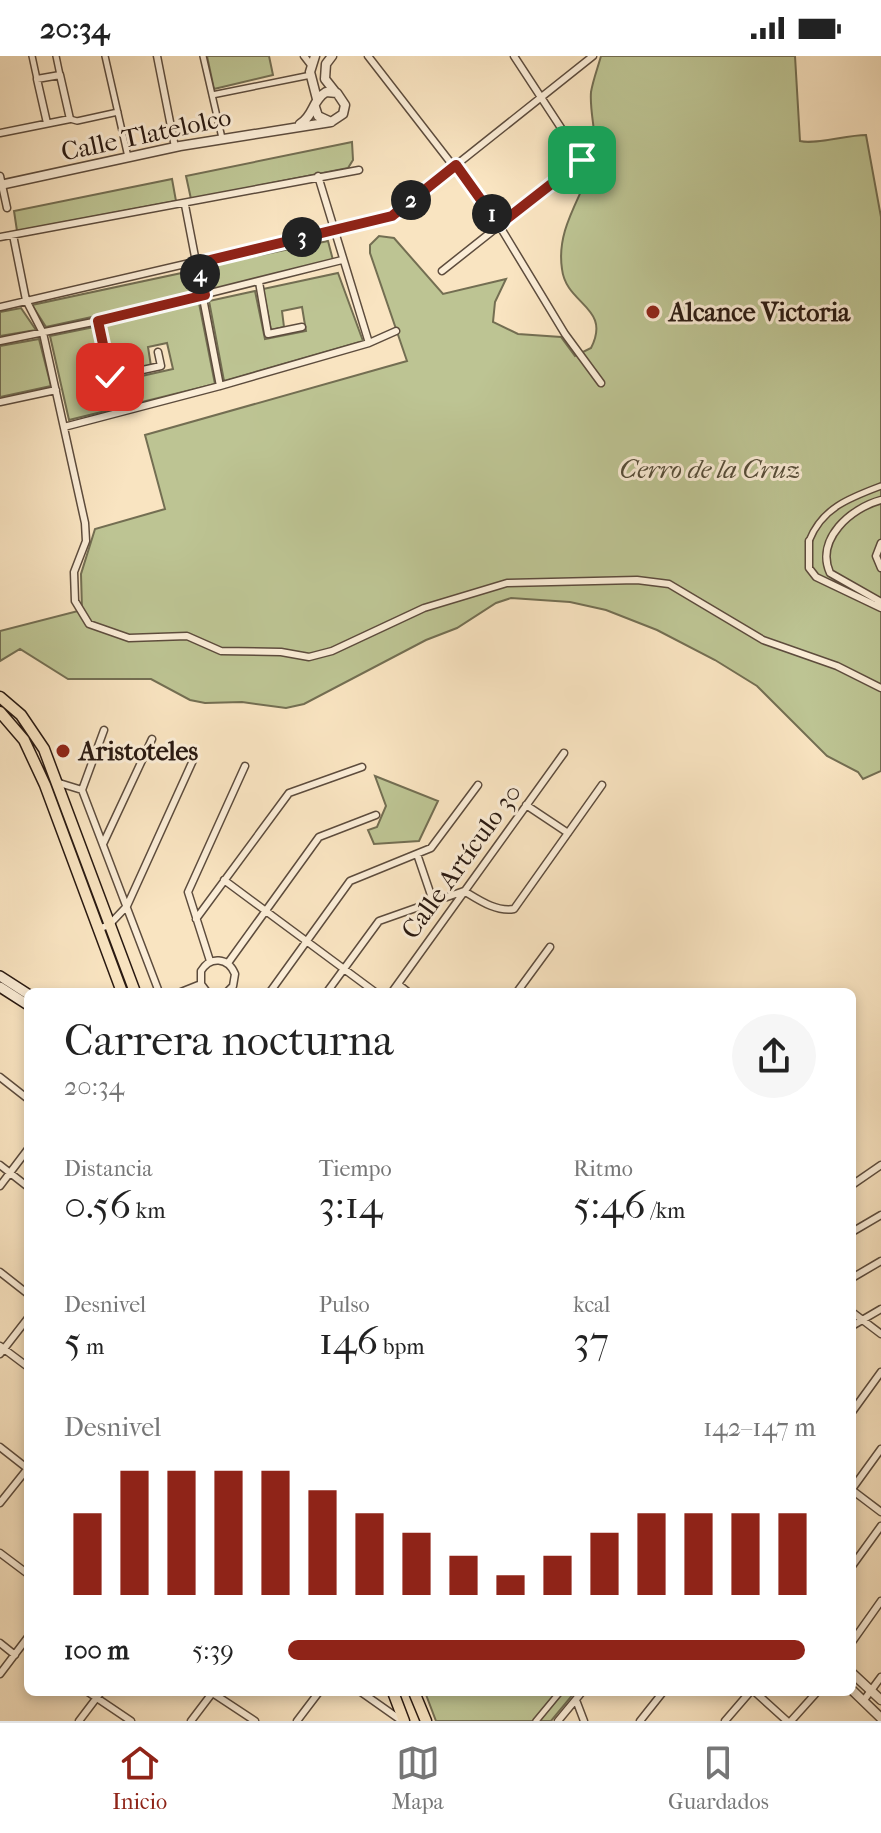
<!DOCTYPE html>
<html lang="es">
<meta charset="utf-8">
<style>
:root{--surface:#fff;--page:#f6f6f6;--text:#222;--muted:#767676;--line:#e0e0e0;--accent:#8f2418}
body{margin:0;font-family:"IM FELL French Canon",serif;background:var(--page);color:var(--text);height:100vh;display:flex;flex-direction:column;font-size:30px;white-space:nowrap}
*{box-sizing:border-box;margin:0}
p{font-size:26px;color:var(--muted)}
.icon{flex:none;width:44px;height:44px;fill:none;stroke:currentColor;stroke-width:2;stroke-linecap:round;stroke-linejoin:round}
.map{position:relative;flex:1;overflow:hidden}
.panel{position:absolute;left:24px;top:932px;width:832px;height:708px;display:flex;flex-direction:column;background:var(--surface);border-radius:12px;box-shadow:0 4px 12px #0003}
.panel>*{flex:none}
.pin{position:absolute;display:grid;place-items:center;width:68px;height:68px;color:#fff;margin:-34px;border-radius:16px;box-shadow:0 4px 12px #0006}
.km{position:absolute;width:40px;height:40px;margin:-20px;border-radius:50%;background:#222;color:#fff;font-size:22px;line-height:40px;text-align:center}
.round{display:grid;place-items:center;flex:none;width:84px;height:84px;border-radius:42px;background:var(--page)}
.summary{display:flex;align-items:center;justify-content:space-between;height:136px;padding:0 40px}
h1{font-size:44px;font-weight:600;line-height:60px}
.stats{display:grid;grid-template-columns:repeat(3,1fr);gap:12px;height:136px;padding:8px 40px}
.stats div{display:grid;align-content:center}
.stats b{font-size:40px;font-weight:600}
.stats small{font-size:22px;font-weight:400}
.stats p{font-size:22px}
.chart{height:224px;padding:16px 40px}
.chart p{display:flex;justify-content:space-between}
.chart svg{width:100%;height:144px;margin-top:8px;stroke:var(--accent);stroke-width:6}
ul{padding:0 40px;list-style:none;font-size:26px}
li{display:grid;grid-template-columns:128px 96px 1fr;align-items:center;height:60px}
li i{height:20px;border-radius:10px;background:var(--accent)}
.status{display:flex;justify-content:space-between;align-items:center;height:56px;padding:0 40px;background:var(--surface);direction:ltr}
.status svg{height:22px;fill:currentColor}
.menu{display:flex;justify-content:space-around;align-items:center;height:112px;border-top:2px solid var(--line);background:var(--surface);font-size:22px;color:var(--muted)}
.menu a{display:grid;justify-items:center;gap:4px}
.menu .active{color:var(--accent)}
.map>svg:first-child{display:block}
</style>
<div class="status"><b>20:34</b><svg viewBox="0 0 49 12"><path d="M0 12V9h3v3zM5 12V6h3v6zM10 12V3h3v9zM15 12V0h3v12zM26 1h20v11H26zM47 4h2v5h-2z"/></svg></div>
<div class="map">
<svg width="881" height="1665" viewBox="0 0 881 1665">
<rect width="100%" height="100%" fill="#f9e4c1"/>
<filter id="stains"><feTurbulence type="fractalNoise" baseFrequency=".0025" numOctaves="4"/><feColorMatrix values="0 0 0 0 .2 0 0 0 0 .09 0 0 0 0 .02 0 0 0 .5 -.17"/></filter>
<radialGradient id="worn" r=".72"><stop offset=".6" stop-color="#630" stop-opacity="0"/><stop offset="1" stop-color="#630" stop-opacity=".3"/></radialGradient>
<path fill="#bdc493" stroke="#736e52" stroke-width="2" d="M 207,0 L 269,0 L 273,19 L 214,33 Z
M 601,0 L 795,0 L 800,85 C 815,89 846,79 866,79 L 881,161 L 881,715 L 863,723 L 858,716 L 827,700 L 757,630 L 715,604 L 657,574 L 606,554 L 570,546 L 511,542 L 496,547 L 457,572 L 426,584 L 304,648 L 286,652 L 242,646 L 205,647 L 190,644 L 151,623 L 68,623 L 20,593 L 0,605 L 0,575 L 82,554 L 81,518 L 95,473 L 165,453 L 145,379 L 407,305 L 370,197 L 370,189 L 379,180 L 394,182 L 443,238 L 506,223 L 495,246 L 493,266 L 518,278 L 561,281 L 575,300 L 591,292 C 612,251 566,249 562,213 C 556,174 580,144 592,109 C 600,85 589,60 591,36 C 593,24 598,11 601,0 Z
M 352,86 L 353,104 L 348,112 L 191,143 L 186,120 Z
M 172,123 L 176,145 L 17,175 L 14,155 Z
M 328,185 L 334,208 L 207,236 L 203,211 Z
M 191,215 L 197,238 L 46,271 L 32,249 Z
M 338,217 L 363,285 L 224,325 L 209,245 L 255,235 L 265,283 L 306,275 L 302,251 L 282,255 L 284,271 L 271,274 L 263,233 Z
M 199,247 L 215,328 L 69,364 L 50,280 L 94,271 L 106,328 L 173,313 L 167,287 L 148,291 L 151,310 L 113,317 L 103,268 Z
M 21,252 L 36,274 L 0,280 L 0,256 Z
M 39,283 L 51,330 L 0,341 L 0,290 Z
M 375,720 L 438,745 L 419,785 L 374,788 L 368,774 L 377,771 L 386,750 Z
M 425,1636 L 575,1636 L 551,1665 L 436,1665 Z"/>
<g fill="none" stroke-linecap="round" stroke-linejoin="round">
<g stroke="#5d4c3d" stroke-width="8">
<path id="pedestrian" d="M 32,0 L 37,23
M 56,0 L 60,19
M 105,0 L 128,101
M 203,0 L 222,82
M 212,39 L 311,19
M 70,63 L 77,65 L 118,56
M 809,485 C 822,452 849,442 881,430
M 536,1665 L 560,1636"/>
</g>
<g stroke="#5d4c3d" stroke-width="9">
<path id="minor" d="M 157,0 L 175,91
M 304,0 L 311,9
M 368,0 L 499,169 L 565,278 L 601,327
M 0,77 L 70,63 L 60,19 L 37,23 L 47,67
M 0,120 L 7,152
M 318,120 L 369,287
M 185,149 L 220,330
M 13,179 L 26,244 L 43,277 L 85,467 L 86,485 L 74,516 L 75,545 L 89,568 L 129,582 L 187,580 L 221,595 L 281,596 L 309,601 L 332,595 L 424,552 L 507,527 L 637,524 L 669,528 L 763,584 L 837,610 L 881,632
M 0,181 L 359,114
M 442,215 L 582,104 L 514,0
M 259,226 L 268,278 L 302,271
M 0,251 L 392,160 L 593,0
M 98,265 L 110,321 L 161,310 L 158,296
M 0,285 L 98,265 L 342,204
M 0,346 L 56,334
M 64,371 L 220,330 L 369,287 L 396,275
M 881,444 C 851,452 815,483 830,517 L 881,546
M 809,485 L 809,512 L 816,521 L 881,552
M 881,487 L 876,500 L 881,512
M 56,726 L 82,734 L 159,936
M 82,734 L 104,674
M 526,749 L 568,777
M 103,788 L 152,683
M 417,798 L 433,845
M 224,824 L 375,936
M 196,863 L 289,737 L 362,711
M 98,873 L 109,869 L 127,850 L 195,700
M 210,905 L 188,836 L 245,710
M 228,907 L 319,781 L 376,759
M 398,928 L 408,936
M 181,936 L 201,928
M 207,936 L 201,928 L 201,915 C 210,900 228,901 235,918 L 233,930 L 227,936
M 270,936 L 350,825 L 431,792 L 478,729
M 327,936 L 379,865 L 464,835 C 479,844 496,856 514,853 L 602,729
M 392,936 L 564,697
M 517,936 L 550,891
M 0,1021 L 28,1043
M 0,1109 L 28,1131
M 852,1129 L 881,1109
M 0,1130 L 28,1093
M 852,1176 L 881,1159
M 0,1216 L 28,1238
M 852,1222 L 881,1205
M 852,1256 L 881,1278
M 852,1270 L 881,1253
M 0,1290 L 28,1311
M 0,1298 L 28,1262
M 852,1356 L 881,1316
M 0,1391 L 28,1413
M 852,1433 L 881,1393
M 852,1434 L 881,1456
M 0,1447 L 28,1412
M 0,1497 L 28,1518
M 852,1510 L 881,1470
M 852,1586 L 881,1545
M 0,1587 L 15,1599
M 0,1618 L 28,1581
M 88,1636 L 131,1665
M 211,1636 L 255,1665
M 361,1636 L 402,1665
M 755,1636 L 787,1665
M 576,1644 L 584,1665
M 864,1644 L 881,1621
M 79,1665 L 101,1636
M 191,1665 L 213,1636
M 297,1665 L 319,1636
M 558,1665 L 582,1636
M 640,1665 L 663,1636
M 725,1665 L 750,1636
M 791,1665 L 817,1636"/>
</g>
<g stroke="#5d4c3d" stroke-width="11">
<path id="tertiary" d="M 315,0 L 310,16 L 317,43
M 332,0 L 326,8 L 325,23 L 336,37
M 300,68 C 314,60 312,44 326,36 L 337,37 L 345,49 L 343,58 L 331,66 L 318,60 L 315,51
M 0,129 L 180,90 L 331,66
M 852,1617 L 881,1644
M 852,1634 L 881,1662"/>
</g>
<g stroke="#291911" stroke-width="12">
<path id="secondary" d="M 0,920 L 28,938
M 0,931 L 28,949"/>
</g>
<g stroke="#291911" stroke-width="13">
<path id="primary" d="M 0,641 L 21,659 L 44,693 L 135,936
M 0,656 L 24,684 L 45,729 L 122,936
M 393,1636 L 404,1665
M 414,1636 L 426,1665"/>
</g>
<use href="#pedestrian" stroke="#fbedd7" stroke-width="5"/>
<use href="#minor" stroke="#fbedd7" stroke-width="6"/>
<use href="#tertiary" stroke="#fbedd7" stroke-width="8"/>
<use href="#secondary" stroke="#fbedd7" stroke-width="9"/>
<use href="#primary" stroke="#f9e4c1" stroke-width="10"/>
</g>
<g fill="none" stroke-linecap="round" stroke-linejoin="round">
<g stroke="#fff" stroke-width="16">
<path id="route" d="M 110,321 L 98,265 L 205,239 L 198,207 L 392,160 L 456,109 L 499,169 L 582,104"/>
</g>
<use href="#route" stroke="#8f2418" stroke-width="10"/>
</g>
<g fill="#8f2418" stroke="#fbedd7" stroke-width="3">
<circle cx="653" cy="256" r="8"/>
<circle cx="63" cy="695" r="8"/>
</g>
<g text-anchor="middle" stroke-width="6" stroke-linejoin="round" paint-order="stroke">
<g font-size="26" fill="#291911" stroke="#fbedd7">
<text transform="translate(146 78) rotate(-12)" y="9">Calle Tlatelolco</text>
<text transform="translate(461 805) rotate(-54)" y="9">Calle Artículo 30</text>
</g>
<g font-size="26" font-weight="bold" fill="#291911" stroke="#fbedd7" text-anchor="start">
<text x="669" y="265">Alcance Victoria</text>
<text x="79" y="704">Aristoteles</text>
</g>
<g font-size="26" font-style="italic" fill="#554c38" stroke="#fbedd7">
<text x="710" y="422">Cerro de la Cruz</text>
</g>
</g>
<rect width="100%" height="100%" filter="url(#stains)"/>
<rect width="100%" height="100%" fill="url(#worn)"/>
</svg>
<div class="pin" style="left:582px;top:104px;background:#1e9e55"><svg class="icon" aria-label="arrive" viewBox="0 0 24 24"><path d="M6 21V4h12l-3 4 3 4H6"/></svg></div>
<div class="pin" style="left:110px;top:321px;background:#d93025"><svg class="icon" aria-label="check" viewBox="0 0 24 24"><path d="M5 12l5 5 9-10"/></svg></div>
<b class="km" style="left:492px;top:158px">1</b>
<b class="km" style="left:411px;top:144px">2</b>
<b class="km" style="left:302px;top:181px">3</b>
<b class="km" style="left:200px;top:218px">4</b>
<section class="panel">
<div class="summary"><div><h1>Carrera nocturna</h1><p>20:34</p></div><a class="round"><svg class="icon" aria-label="share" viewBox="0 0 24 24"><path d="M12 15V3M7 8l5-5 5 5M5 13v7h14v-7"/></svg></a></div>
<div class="stats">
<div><p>Distancia</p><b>0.56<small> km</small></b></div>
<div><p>Tiempo</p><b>3:14</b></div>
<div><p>Ritmo</p><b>5:46<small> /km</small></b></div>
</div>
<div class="stats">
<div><p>Desnivel</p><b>5<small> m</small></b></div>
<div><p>Pulso</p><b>146<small> bpm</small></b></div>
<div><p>kcal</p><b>37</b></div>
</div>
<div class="chart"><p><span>Desnivel</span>142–147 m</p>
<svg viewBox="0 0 160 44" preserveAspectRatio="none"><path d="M5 44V19M15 44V6M25 44V6M35 44V6M45 44V6M55 44V12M65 44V19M75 44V25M85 44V32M95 44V38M105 44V32M115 44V25M125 44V19M135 44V19M145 44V19M155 44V19"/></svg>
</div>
<ul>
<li><b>100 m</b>5:39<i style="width:98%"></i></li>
</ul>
</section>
</div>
<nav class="menu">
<a class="active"><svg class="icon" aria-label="home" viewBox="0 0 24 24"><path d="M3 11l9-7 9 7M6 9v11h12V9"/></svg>Inicio</a>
<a><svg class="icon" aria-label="map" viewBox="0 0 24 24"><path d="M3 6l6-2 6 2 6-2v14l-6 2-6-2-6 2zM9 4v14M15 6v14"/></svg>Mapa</a>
<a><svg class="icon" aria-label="saved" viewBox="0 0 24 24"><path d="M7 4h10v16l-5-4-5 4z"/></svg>Guardados</a>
</nav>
